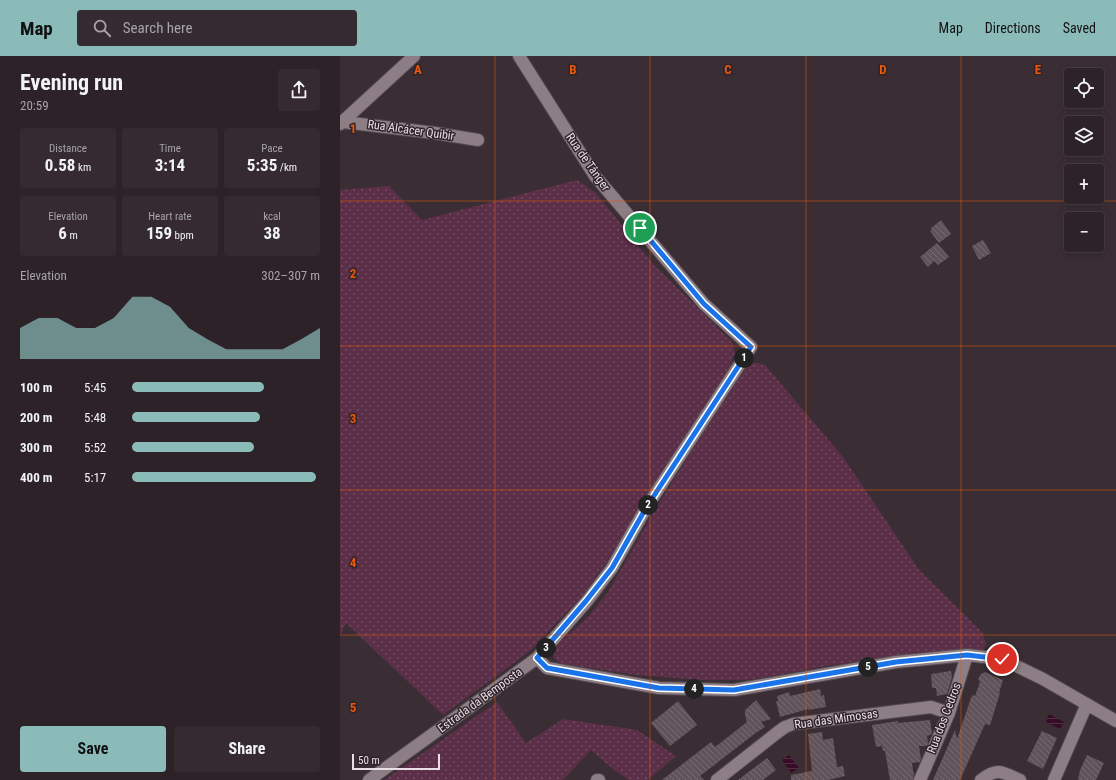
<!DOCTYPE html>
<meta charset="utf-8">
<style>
:root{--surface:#2c2227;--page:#342a2f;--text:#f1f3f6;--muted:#a6a4a7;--line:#483f44;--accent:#8bbbb9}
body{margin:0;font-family:"Roboto Condensed",sans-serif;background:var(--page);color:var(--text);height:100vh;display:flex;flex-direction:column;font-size:15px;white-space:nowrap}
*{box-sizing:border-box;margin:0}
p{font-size:13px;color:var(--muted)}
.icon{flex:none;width:22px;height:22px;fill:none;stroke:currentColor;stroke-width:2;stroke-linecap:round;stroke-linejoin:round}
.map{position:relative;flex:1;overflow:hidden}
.details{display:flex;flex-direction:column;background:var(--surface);width:340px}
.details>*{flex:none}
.buttons{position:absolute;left:724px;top:12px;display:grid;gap:8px}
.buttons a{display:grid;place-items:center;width:40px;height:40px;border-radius:4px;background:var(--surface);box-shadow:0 2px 10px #0003,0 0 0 1px var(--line);font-size:20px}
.scale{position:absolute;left:12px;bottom:10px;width:88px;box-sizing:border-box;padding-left:4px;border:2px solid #e7dfe3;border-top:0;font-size:11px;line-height:14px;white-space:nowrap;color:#e7dfe3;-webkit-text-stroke:3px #30242a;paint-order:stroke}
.pin{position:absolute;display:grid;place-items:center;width:34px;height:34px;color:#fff;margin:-17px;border:2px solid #fff;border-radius:50%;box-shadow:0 1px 4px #0007}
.km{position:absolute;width:20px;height:20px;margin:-10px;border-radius:50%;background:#222;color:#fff;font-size:11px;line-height:20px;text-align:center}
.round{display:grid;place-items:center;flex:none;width:42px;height:42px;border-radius:4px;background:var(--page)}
.head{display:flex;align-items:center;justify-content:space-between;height:68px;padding:0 20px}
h1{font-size:22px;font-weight:700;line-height:30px}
.metrics{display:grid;grid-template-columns:repeat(3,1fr);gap:6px;height:68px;padding:4px 20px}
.metrics div{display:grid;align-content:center;border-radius:4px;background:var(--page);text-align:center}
.metrics b{font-size:17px;font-weight:700}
.metrics small{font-size:11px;font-weight:400}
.metrics p{font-size:11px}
.chart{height:112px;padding:8px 20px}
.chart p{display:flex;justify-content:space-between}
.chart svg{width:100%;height:72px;margin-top:4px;fill:var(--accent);opacity:.7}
.button{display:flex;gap:8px;margin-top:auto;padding:8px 20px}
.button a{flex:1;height:46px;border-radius:4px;background:var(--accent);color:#111;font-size:16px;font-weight:700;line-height:46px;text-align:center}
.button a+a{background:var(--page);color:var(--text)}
ul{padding:0 20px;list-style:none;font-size:13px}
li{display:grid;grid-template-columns:64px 48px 1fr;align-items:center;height:30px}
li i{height:10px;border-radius:5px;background:var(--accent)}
header{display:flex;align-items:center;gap:24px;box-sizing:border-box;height:56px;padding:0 20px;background:var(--accent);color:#111}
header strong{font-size:19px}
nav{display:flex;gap:22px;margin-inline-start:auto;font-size:14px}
.search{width:280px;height:36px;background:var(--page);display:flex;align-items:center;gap:10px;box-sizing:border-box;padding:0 14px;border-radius:4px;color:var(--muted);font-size:15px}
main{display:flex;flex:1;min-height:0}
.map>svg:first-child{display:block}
</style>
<header>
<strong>Map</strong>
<div class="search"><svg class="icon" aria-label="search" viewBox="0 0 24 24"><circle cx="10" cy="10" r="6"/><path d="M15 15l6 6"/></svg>Search here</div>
<nav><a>Map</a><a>Directions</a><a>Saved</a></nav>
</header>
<main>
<section class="details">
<div class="head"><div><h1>Evening run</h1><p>20:59</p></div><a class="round"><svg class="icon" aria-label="share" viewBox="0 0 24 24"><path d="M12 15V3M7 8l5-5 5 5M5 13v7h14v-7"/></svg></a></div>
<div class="metrics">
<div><p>Distance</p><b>0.58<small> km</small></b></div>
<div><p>Time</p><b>3:14</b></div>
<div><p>Pace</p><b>5:35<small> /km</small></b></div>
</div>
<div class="metrics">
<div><p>Elevation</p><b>6<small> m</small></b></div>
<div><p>Heart rate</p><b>159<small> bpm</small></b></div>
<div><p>kcal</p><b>38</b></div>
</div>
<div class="chart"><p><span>Elevation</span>302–307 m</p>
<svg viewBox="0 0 160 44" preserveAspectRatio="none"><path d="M0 44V25L10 19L20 19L30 25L40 25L50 19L60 6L70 6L80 12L90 25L100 32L110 38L120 38L130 38L140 38L150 32L160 25V44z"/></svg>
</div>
<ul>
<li><b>100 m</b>5:45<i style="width:70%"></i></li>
<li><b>200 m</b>5:48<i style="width:68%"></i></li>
<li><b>300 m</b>5:52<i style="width:65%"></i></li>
<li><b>400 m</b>5:17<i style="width:98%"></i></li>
</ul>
<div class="button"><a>Save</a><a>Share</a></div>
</section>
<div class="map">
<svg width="776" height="724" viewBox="0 0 776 724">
<defs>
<pattern id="grass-dots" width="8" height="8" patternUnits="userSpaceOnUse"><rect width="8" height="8" fill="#5b2f47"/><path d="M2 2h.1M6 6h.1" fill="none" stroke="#734d61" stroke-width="1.8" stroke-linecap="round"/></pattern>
<pattern id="water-rules" width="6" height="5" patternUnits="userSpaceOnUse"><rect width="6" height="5" fill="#370c26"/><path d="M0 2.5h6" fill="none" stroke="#542f45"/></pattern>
<pattern id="building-back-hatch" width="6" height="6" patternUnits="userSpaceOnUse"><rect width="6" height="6" fill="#605359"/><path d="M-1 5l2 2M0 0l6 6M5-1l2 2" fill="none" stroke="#776b71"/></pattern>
</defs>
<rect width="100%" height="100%" fill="#3a2e34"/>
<path fill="url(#grass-dots)" d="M 237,124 L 255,136 L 314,209 L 392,286 L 395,297 L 389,313 L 315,429 L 272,498 L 243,539 L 192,593 L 166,613 L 103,659 L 6,567 L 0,580 L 0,134 L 49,130 L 82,164 Z
M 413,307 L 419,307 L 425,309 L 503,401 L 580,515 L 642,576 L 646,587 L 644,593 L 636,596 L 559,599 L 480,611 L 428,621 L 405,624 L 359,624 L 297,619 L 223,608 L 217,605 L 214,602 L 213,598 L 215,592 L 220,586 L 247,562 L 268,536 L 294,491 L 313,457 L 386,340 L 407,310 Z
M 157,646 L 186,687 L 223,663 L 297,674 L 336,700 L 308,724 L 289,724 L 274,714 L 251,694 L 223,724 L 44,724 Z"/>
<path fill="url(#water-rules)" d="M 709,658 L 724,666 L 720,673 L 706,666 Z
M 449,699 L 459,712 L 451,717 L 442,704 Z"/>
<path fill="url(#building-back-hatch)" d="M 601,164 L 611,178 L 599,187 L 590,175 L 592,173 L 591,172 Z
M 643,184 L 651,197 L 639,204 L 632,190 Z
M 597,187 L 609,201 L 598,209 L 594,205 L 588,211 L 580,201 Z
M 611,615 L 612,621 L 607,638 L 597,640 L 596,632 L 592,632 L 591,618 Z
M 645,616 L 663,624 L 659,637 L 660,637 L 650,669 L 645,668 L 620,724 L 593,724 L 615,674 L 617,683 L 632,639 L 635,640 L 640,626 L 638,623 L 641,618 Z
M 480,633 L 481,640 L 484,639 L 486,651 L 468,654 L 468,653 L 440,661 L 436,645 L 438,645 L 437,640 L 449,636 L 450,640 Z
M 416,644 L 431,663 L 421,666 L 425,671 L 417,676 L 360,720 L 364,724 L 322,724 L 371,686 L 375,691 L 407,666 L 405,659 L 405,654 Z
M 338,645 L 357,669 L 330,690 L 311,667 Z
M 590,664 L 592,678 L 587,680 L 588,687 L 587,690 L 579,690 L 581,703 L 580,706 L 572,707 L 574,720 L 573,724 L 550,724 L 545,695 L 543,695 L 542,690 L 536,691 L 532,669 L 558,665 L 558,667 Z
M 702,675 L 717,682 L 703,713 L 687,705 Z
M 482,676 L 483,684 L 493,682 L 497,711 L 503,710 L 505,720 L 488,724 L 451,724 L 451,719 L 472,715 L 468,678 Z
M 747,699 L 764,707 L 756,724 L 738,724 L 740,714 Z
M 427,702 L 436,714 L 423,724 L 398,724 Z"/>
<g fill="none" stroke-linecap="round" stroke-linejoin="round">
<g stroke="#544a50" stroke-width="14">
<path id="minor" d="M 3,66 L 95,77 L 138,84
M 0,68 L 74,0
M 197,602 L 207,612 L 319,632 L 394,634 L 556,606 L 627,599 L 662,603 L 703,623 L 776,665
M 29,724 L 126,654 L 197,602 L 247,545 L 272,512 L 306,452 L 411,291 L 364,248 L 255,120 L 179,0
M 257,724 L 259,724
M 377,724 L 438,676 L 445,671 L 453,668 L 591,651 L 609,657
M 580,724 L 609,657 L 627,599
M 641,724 C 658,711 662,716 680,724
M 714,724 L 747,648"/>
</g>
<use href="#minor" stroke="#8d7e85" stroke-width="12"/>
</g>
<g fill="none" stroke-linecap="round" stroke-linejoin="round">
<g stroke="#fff" stroke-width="8">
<path id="route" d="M 300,172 L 364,248 L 411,291 L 306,452 L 272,512 L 246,545 L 197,602 L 207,612 L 319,632 L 394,634 L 556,606 L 627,599 L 662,603"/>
</g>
<use href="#route" stroke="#1a73e8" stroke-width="5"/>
</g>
<path fill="none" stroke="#e8590c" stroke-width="1" stroke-opacity="0.55" d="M 155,0 L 155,724M 310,0 L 310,724M 466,0 L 466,724M 621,0 L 621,724M 0,145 L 776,145M 0,290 L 776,290M 0,434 L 776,434M 0,579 L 776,579"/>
<g text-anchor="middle" stroke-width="3" stroke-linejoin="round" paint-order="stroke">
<g font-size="12" fill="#e7dfe3" stroke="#30242a">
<text transform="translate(71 74) rotate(8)" y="4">Rua Alcácer Quibir</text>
<text transform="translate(248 106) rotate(55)" y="4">Rua de Tânger</text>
<text transform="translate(140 644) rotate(-36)" y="4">Estrada da Bemposta</text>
<text transform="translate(604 662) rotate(-69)" y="4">Rua dos Cedros</text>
<text transform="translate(496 663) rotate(-8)" y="4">Rua das Mimosas</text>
</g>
</g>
<g font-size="13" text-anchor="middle" font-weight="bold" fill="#e8590c" stroke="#30242a" stroke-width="3" stroke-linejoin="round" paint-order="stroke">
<text x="78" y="18">A</text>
<text x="233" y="18">B</text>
<text x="388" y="18">C</text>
<text x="543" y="18">D</text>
<text x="698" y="18">E</text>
<text x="13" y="77">1</text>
<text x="13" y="222">2</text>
<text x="13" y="367">3</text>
<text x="13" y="511">4</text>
<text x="13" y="656">5</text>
</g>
</svg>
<div class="buttons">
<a><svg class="icon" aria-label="locate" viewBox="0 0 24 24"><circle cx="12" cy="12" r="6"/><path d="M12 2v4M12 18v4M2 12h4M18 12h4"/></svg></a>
<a><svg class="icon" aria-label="layers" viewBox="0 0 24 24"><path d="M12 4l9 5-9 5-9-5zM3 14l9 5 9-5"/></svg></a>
<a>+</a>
<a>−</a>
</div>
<div class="scale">50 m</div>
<div class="pin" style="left:300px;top:172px;background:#1e9e55"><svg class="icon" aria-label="arrive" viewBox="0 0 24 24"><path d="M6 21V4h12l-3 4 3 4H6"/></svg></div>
<div class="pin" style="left:662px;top:603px;background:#d93025"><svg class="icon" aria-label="check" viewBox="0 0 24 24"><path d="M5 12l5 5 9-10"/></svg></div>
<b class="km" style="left:404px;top:302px">1</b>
<b class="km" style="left:308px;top:449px">2</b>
<b class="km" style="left:206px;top:592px">3</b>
<b class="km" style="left:354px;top:633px">4</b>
<b class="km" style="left:528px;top:611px">5</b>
</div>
</main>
